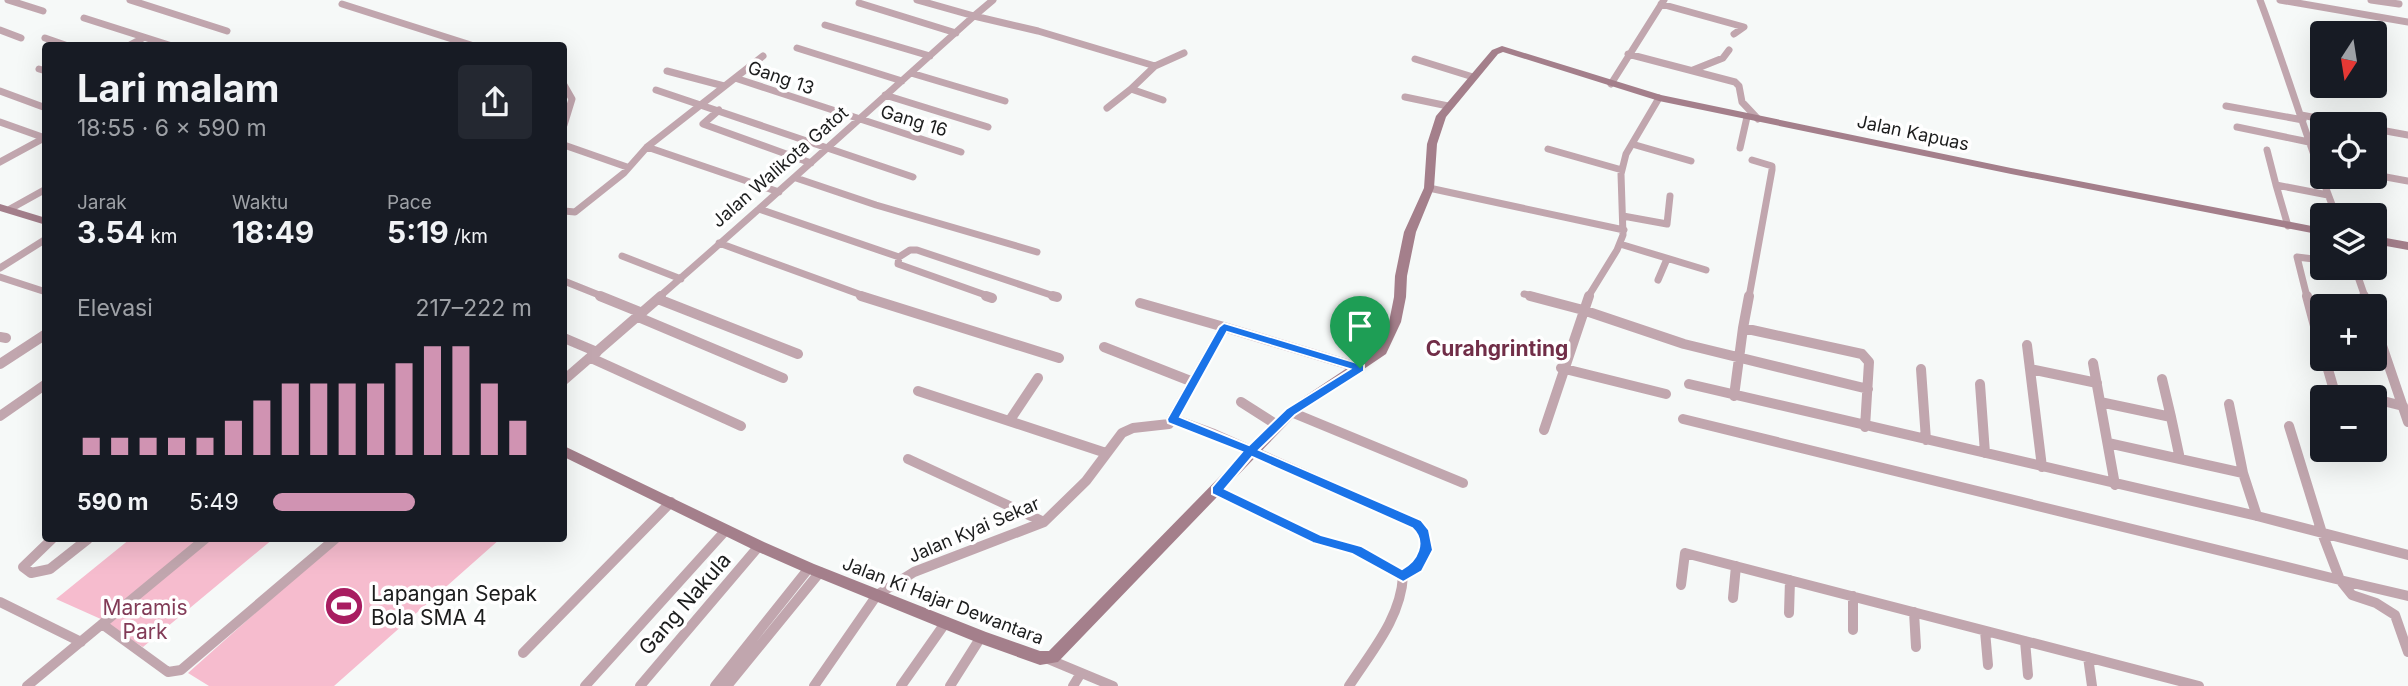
<!DOCTYPE html>
<html lang="id">
<meta charset="utf-8">
<style>
:root{--surface:#171b24;--page:#242831;--text:#f1f3f6;--muted:#9ea1a6;--accent:#d093b2}
body{margin:0;font-family:Inter,sans-serif;background:var(--page);color:var(--text);height:100vh;display:flex;flex-direction:column;font-size:26px;white-space:nowrap}
*{box-sizing:border-box;margin:0}
p{font-size:23px;color:var(--muted)}
.icon{flex:none;width:38px;height:38px;fill:none;stroke:currentColor;stroke-width:2;stroke-linecap:round;stroke-linejoin:round}
.map{position:relative;flex:1;overflow:hidden}
.panel{position:absolute;left:42px;top:42px;width:525px;height:500px;display:flex;flex-direction:column;background:var(--surface);border-radius:7px;box-shadow:0 7px 28px #0002}
.panel>*{flex:none}
.needle{width:46px;rotate:192deg}
.fabs{position:absolute;left:2310px;top:21px;display:grid;gap:14px}
.fabs a{display:grid;place-items:center;width:77px;height:77px;border-radius:7px;background:var(--surface);box-shadow:0 7px 28px #0002;font-size:35px}
.pin{position:absolute;display:grid;place-items:center;width:60px;height:60px;color:#fff;margin:-72px -30px;border-radius:50% 50% 50% 0;rotate:-45deg;box-shadow:0 0 7px #0007}
.pin .icon{rotate:45deg}
.round{display:grid;place-items:center;flex:none;width:74px;height:74px;border-radius:7px;background:var(--page)}
.headline{display:flex;align-items:center;justify-content:space-between;height:119px;padding:0 35px}
h1{font-size:38px;font-weight:700;line-height:52px}
.figures{display:grid;grid-template-columns:repeat(3,1fr);gap:10px;height:119px;padding:7px 35px}
.figures div{display:grid;align-content:center}
.figures b{font-size:30px;font-weight:700}
.figures small{font-size:19px;font-weight:400}
.figures p{font-size:19px}
.chart{height:196px;padding:14px 35px}
.chart p{display:flex;justify-content:space-between}
.chart svg{width:100%;height:126px;margin-top:7px;stroke:var(--accent);stroke-width:6}
ul{padding:0 35px;list-style:none;font-size:23px}
li{display:grid;grid-template-columns:112px 84px 1fr;align-items:center;height:52px}
li i{height:18px;border-radius:9px;background:var(--accent)}
.map>svg:first-child{display:block}
</style>
<div class="map">
<svg width="2408" height="686" viewBox="0 0 2408 686">
<rect width="100%" height="100%" fill="#f6f9f8"/>
<path fill="#f6bcce" d="M 130,539 L 201,539 L 103,620 L 56,599 Z
M 211,539 L 273,539 L 143,647 L 106,625 Z
M 338,539 L 500,539 L 334,686 L 209,686 L 188,673 Z"/>
<g fill="none" stroke-linecap="round" stroke-linejoin="round">
<path stroke="#c1a6ae" stroke-width="7" d="M 8,0 L 43,11
M 130,0 L 227,31
M 2260,0 C 2287,71 2308,144 2336,215
M 2280,0 L 2408,22
M 2371,0 L 2399,4
M 859,3 L 956,33
M 342,4 L 474,46
M 1661,4 L 1744,27 L 1734,34
M 974,16 L 1038,31 L 1155,66 L 1131,89 L 1163,100
M 974,16 L 993,0
M 84,18 L 172,46
M 825,25 L 930,56
M 0,30 L 21,38
M 45,38 L 68,46
M 128,46 L 143,38
M 797,48 L 902,81
M 1628,54 L 1735,82 L 1739,86 L 1742,102 L 1758,119
M 1415,59 L 1473,77
M 1155,66 L 1184,53
M 39,69 L 46,71
M 1693,70 L 1723,58 L 1729,50
M 667,71 L 724,86
M 911,73 L 1005,101
M 735,78 L 961,152
M 1611,84 L 1664,0
M 564,85 L 572,99 L 564,125
M 656,90 L 913,177
M 0,91 L 46,108
M 885,95 L 988,127
M 1405,97 L 1448,106
M 2226,106 L 2303,120
M 1107,108 L 1131,89
M 719,110 L 703,124 L 811,163
M 2301,115 L 2349,124
M 0,122 L 45,138
M 2237,127 L 2309,142
M 2375,129 L 2408,135
M 1632,144 L 1691,161
M 564,145 L 627,167
M 647,147 L 779,192
M 1740,148 L 1747,117
M 1548,149 L 1622,170
M 2267,150 L 2276,185
M 0,162 L 46,137
M 2375,175 L 2408,181
M 796,178 L 876,205 L 1037,252
M 1429,188 L 1624,230
M 10,209 L 46,189
M 759,209 L 899,257 L 898,264 L 991,297
M 564,211 L 575,212 L 624,173 L 647,147 L 763,56
M 1623,216 L 1667,224 L 1670,196
M 2288,226 L 2276,185 L 2328,195
M 719,243 L 867,297
M 1620,244 L 1706,270
M 622,256 L 681,279
M 899,257 L 910,250 L 917,250 L 1057,297
M 0,268 L 46,239
M 2355,268 L 2365,297
M 0,277 L 46,292
M 1658,280 L 1667,259
M 564,281 L 604,297
M 1524,294 L 1537,297
M 659,297 C 765,205 869,110 974,16 L 917,0
M 1588,297 L 1617,250 L 1623,235 L 1621,174 L 1626,154 L 1659,98
M 1749,297 L 1772,170 L 1772,166 L 1752,160
M 2307,297 L 2297,257 L 2322,260"/>
<path stroke="#c1a6ae" stroke-width="10" d="M 600,296 L 642,313
M 861,296 L 1059,358
M 986,296 L 992,298
M 1053,296 L 1057,297
M 1530,296 L 1583,310 L 1684,344 L 1868,389
M 2307,296 L 2312,315
M 2364,296 L 2368,306
M 658,299 L 798,354
M 1140,303 L 1224,327
M 638,317 L 783,378
M 2322,318 L 2312,315 L 2322,352
M 2375,325 L 2408,422
M 1743,328 L 1749,296
M 0,337 L 6,338
M 564,338 L 597,352
M 2027,345 L 2042,467
M 1104,347 L 1193,382
M 591,358 L 741,426
M 2325,359 L 2336,397
M 2093,363 L 2100,402
M 0,364 L 46,334
M 1561,368 L 1666,394
M 1921,369 L 1926,440
M 2030,369 L 2097,383
M 2162,379 L 2171,417
M 564,380 L 661,296
M 1689,384 L 2257,516 L 2408,555
M 1980,384 L 1985,453
M 2334,389 L 2367,397
M 918,391 L 1106,453
M 1734,396 L 1743,328 L 1862,354 L 1869,362 L 1865,427
M 2375,399 L 2403,406
M 1241,402 L 1277,425
M 2229,404 L 2243,473 L 2257,516
M 1291,412 L 1463,483
M 0,416 L 46,384
M 1173,419 L 1214,434 L 1416,524 C 1434,545 1423,562 1403,576
M 1683,419 L 2340,580 L 2352,595 L 2376,603 L 2395,615 L 2408,652
M 1010,420 L 1038,378
M 2289,426 L 2322,533 L 2340,580 L 2408,596
M 1544,430 L 1589,296
M 2108,443 L 2243,473
M 2351,450 L 2352,455
M 908,459 L 1044,522
M 2115,485 L 2100,402 L 2171,417 L 2180,459
M 1216,490 L 1318,540 L 1356,550 L 1403,576 C 1401,618 1371,652 1349,686
M 52,539 L 23,567 L 31,573 L 50,569 L 88,539
M 1681,585 L 1685,553 L 2199,686
M 1853,596 L 1853,630
M 1733,598 L 1736,566
M 0,602 L 81,642
M 1914,612 L 1916,647
M 1789,613 L 1790,580
M 102,624 L 168,672 L 181,670 L 335,539
M 1985,631 L 1988,665
M 2025,641 L 2028,675
M 523,653 L 671,502
M 2088,657 L 2092,686
M 1048,659 L 1113,686
M 27,686 L 205,539
M 585,686 L 726,530
M 640,686 L 759,546
M 715,686 L 809,568
M 727,686 L 820,572
M 814,686 L 877,595 L 914,572 L 1044,522 L 1086,481 L 1122,433 L 1133,428 L 1169,424 L 1224,327 L 1360,368
M 901,686 L 946,622
M 950,686 L 981,637
M 1073,686 L 1081,673"/>
<path fill="#a47f8b" fill-rule="evenodd" d="M 1502,46 L 1661,95 L 2011,168 L 2322,228 L 2322,235 L 2011,174 L 1659,101 L 1503,52 L 1498,54 L 1446,117 L 1437,144 L 1434,188 L 1416,232 L 1407,276 L 1406,297 L 1401,322 L 1386,354 L 1296,415 L 1058,662 L 1040,665 L 976,642 L 804,572 L 754,550 L 564,457 L 564,446 L 764,542 L 814,564 L 986,632 L 1040,651 L 1049,651 L 1286,409 L 1377,348 L 1389,322 L 1394,297 L 1395,276 L 1404,232 L 1424,188 L 1427,144 L 1436,116 L 1492,50 Z
M 0,204 L 46,218 L 46,225 L 0,211 Z
M 2375,236 L 2408,242 L 2408,250 L 2375,244 Z"/>
</g>
<path fill="#1a73e8" stroke="#fff" stroke-width="2" fill-rule="evenodd" d="M 1224,323 L 1364,365 L 1364,371 L 1295,415 L 1259,450 L 1421,520 L 1429,530 L 1433,550 L 1422,571 L 1403,582 L 1352,554 L 1313,543 L 1212,494 L 1212,487 L 1242,452 L 1168,423 L 1167,419 L 1219,327 ZM 1227,332 L 1350,369 L 1286,409 L 1249,445 L 1180,417 ZM 1252,457 L 1412,528 C 1427,542 1417,561 1402,569 L 1361,546 L 1321,535 L 1225,489 Z"/>
<defs>
<g id="stadium-disc" transform="scale(2.0125)"><circle r="9.5" fill="#a81d60" stroke="#fff"/><path d="M0-5a6.5 5 0 1 0 0 10a6.5 5 0 1 0 0-10ZM-3.5-1.8h7v3.6h-7Z" fill="#fff"/></g>
</defs>
<g fill-rule="evenodd">
<use href="#stadium-disc" x="344" y="606"/>
</g>
<g text-anchor="middle" stroke-width="7" stroke-linejoin="round" paint-order="stroke">
<g font-size="18" fill="#1c1d1d" stroke="#fff">
<text transform="translate(781 78) rotate(19)" y="6">Gang 13</text>
<text transform="translate(914 121) rotate(17)" y="6">Gang 16</text>
<text transform="translate(1913 133) rotate(12)" y="6">Jalan Kapuas</text>
<text transform="translate(780 167) rotate(-41)" y="6">Jalan Walikota Gatot</text>
<text transform="translate(974 530) rotate(-23)" y="6">Jalan Kyai Sekar</text>
<text transform="translate(943 601) rotate(21)" y="6">Jalan Ki Hajar Dewantara</text>
</g>
<g font-size="21" font-weight="bold" fill="#712e48" stroke="#fff">
<text x="1497" y="356">Curahgrinting</text>
</g>
<g font-size="21" fill="#1c1d1d" stroke="#fff" text-anchor="start">
<text x="371" y="601">Lapangan Sepak<tspan x="371" dy="24">Bola SMA 4</tspan></text>
</g>
<g font-size="21" fill="#1c1d1d" stroke="#fff">
<text transform="translate(685 604) rotate(-49)" y="7">Gang Nakula</text>
</g>
<g font-size="21" fill="#823b57" stroke="#fff">
<text x="145" y="615">Maramis<tspan x="145" dy="24">Park</tspan></text>
</g>
</g>
</svg>
<div class="fabs">
<a><svg class="needle" viewBox="-14 -14 28 28"><path d="M0-13l5 13h-10z" fill="#e53935"/><path d="M0 13l5-13h-10z" fill="#9ea1a6"/></svg></a>
<a><svg class="icon" aria-label="locate" viewBox="0 0 24 24"><circle cx="12" cy="12" r="6"/><path d="M12 2v4M12 18v4M2 12h4M18 12h4"/></svg></a>
<a><svg class="icon" aria-label="layers" viewBox="0 0 24 24"><path d="M12 4l9 5-9 5-9-5zM3 14l9 5 9-5"/></svg></a>
<a>+</a>
<a>−</a>
</div>
<div class="pin" style="left:1360px;top:368px;background:#1e9e55"><svg class="icon" aria-label="arrive" viewBox="0 0 24 24"><path d="M6 21V4h12l-3 4 3 4H6"/></svg></div>
<section class="panel">
<div class="headline"><div><h1>Lari malam</h1><p>18:55 · 6 × 590 m</p></div><a class="round"><svg class="icon" aria-label="share" viewBox="0 0 24 24"><path d="M12 15V3M7 8l5-5 5 5M5 13v7h14v-7"/></svg></a></div>
<div class="figures">
<div><p>Jarak</p><b>3.54<small> km</small></b></div>
<div><p>Waktu</p><b>18:49</b></div>
<div><p>Pace</p><b>5:19<small> /km</small></b></div>
</div>
<div class="chart"><p><span>Elevasi</span>217–222 m</p>
<svg viewBox="0 0 160 44" preserveAspectRatio="none"><path d="M5 44V38M15 44V38M25 44V38M35 44V38M45 44V38M55 44V32M65 44V25M75 44V19M85 44V19M95 44V19M105 44V19M115 44V12M125 44V6M135 44V6M145 44V19M155 44V32"/></svg>
</div>
<ul>
<li><b>590 m</b>5:49<i style="width:55%"></i></li>
</ul>
</section>
</div>
